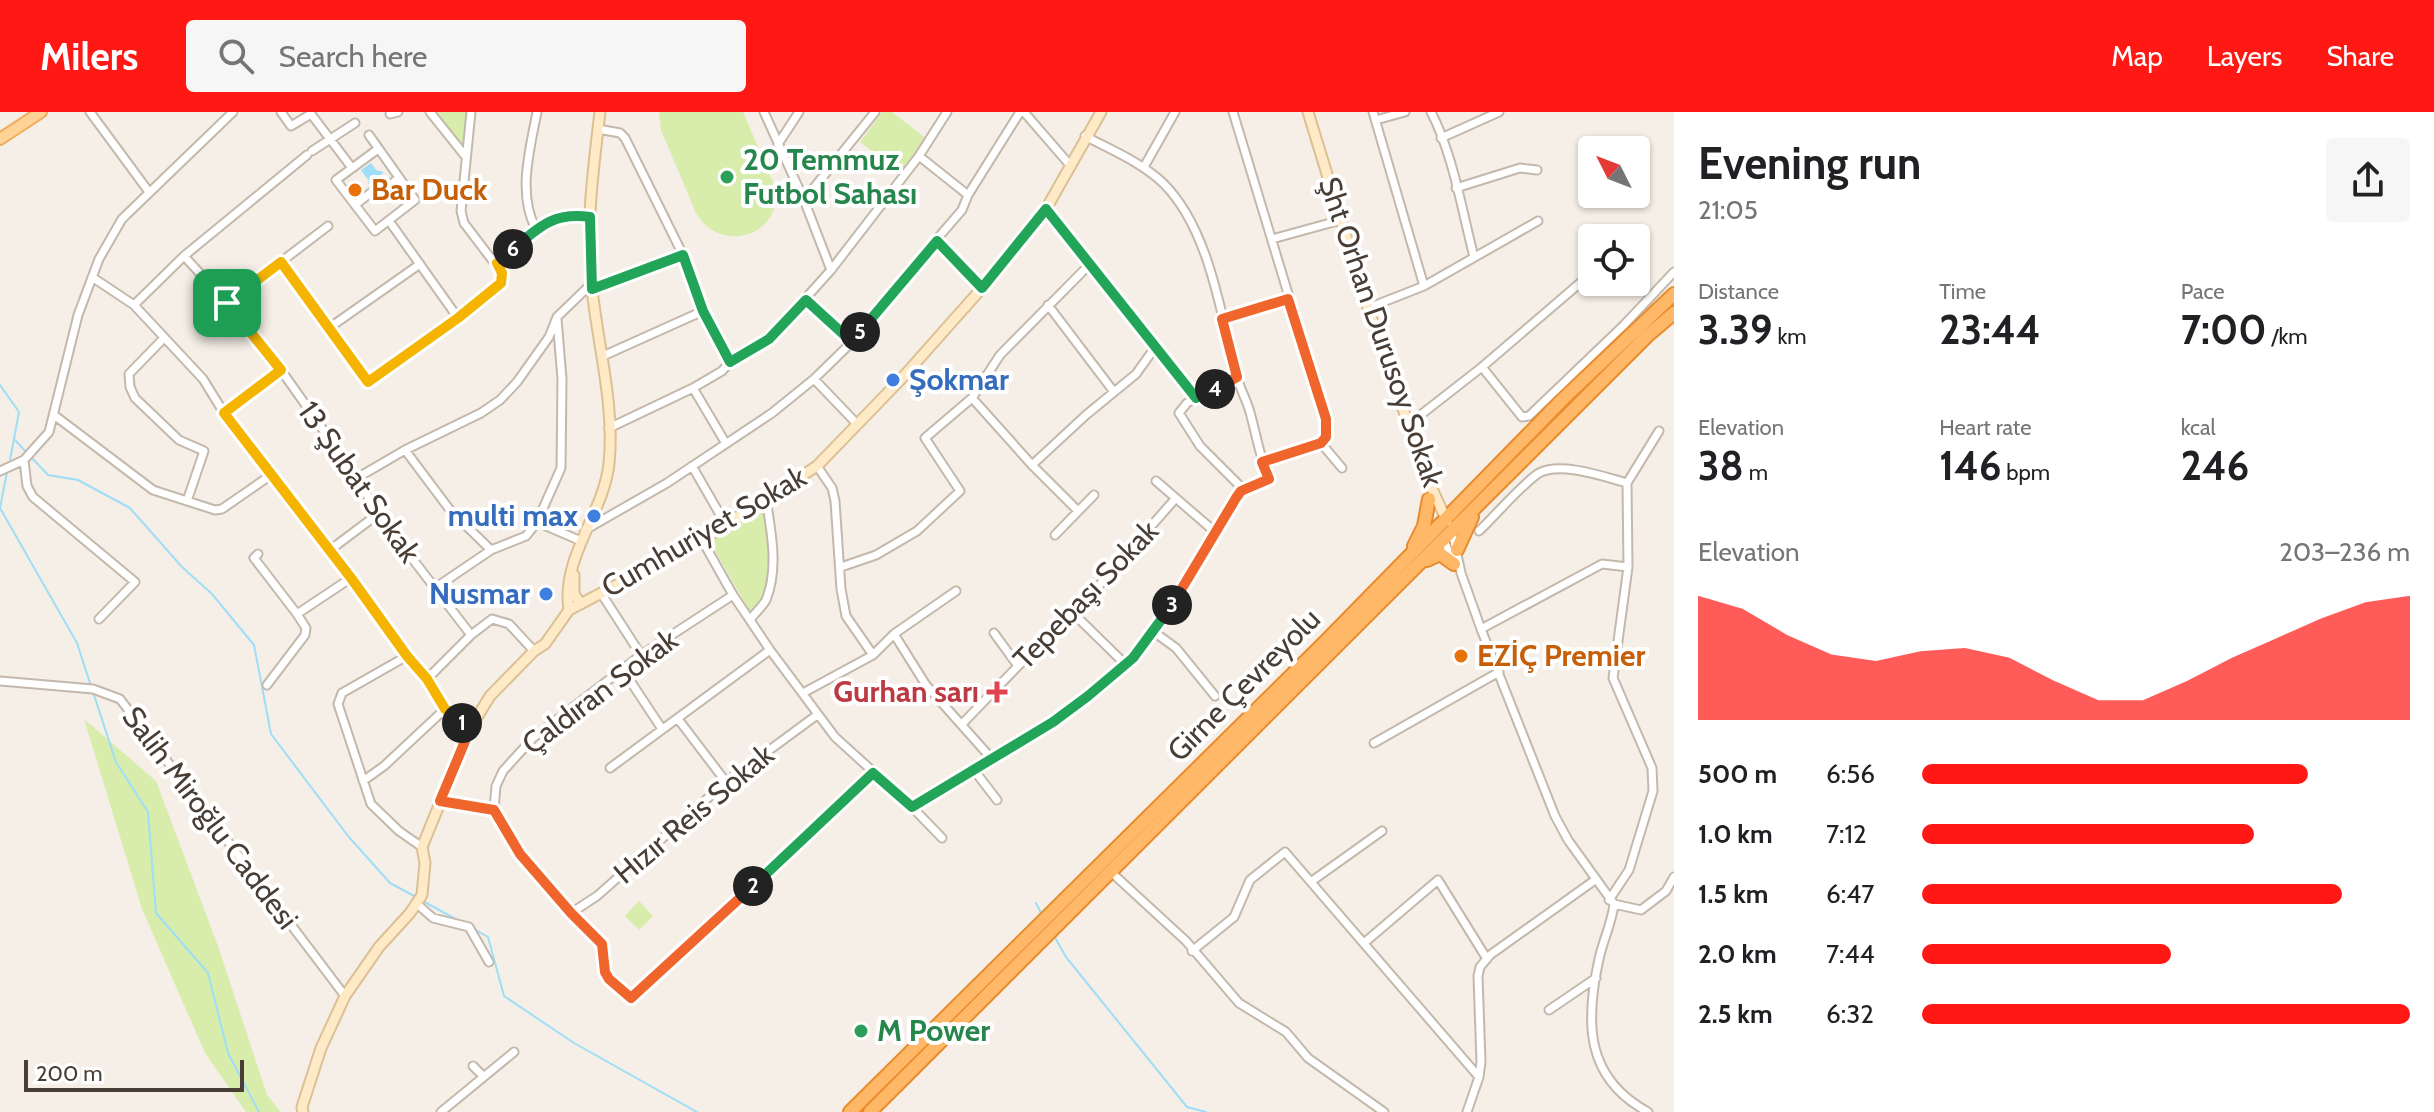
<!DOCTYPE html>
<meta charset="utf-8">
<style>
:root{--surface:#fff;--page:#f6f6f6;--text:#202124;--muted:#757577;--accent:#ff1814}
body{margin:0;font-family:Cabin,sans-serif;background:var(--page);color:var(--text);height:100vh;display:flex;flex-direction:column;font-size:30px;white-space:nowrap}
*{box-sizing:border-box;margin:0}
p{font-size:26px;color:var(--muted)}
.icon{flex:none;width:44px;height:44px;fill:none;stroke:currentColor;stroke-width:2;stroke-linecap:round;stroke-linejoin:round}
.map{position:relative;flex:1;overflow:hidden}
.details{display:flex;flex-direction:column;background:var(--surface);width:760px}
.details>*{flex:none}
.needle{width:52px;rotate:312deg}
.fabs{position:absolute;left:1578px;top:24px;display:grid;gap:16px}
.fabs a{display:grid;place-items:center;width:72px;height:72px;border-radius:8px;background:var(--surface);box-shadow:0 2px 6px #0004;font-size:40px}
.scale{position:absolute;left:24px;bottom:20px;width:220px;box-sizing:border-box;padding-left:8px;border:4px solid #493e35;border-top:0;font-size:22px;line-height:28px;white-space:nowrap;color:#493e35;-webkit-text-stroke:6px #fff;paint-order:stroke}
.pin{position:absolute;display:grid;place-items:center;width:68px;height:68px;color:#fff;margin:-34px;border-radius:16px;box-shadow:0 4px 12px #0006}
.km{position:absolute;width:40px;height:40px;margin:-20px;border-radius:50%;background:#222;color:#fff;font-size:22px;line-height:40px;text-align:center}
.round{display:grid;place-items:center;flex:none;width:84px;height:84px;border-radius:8px;background:var(--page)}
.head{display:flex;align-items:center;justify-content:space-between;height:136px;padding:0 24px}
h1{font-size:44px;font-weight:800;line-height:60px}
.metrics{display:grid;grid-template-columns:repeat(3,1fr);gap:12px;height:136px;padding:8px 24px}
.metrics div{display:grid;align-content:center}
.metrics b{font-size:40px;font-weight:800}
.metrics small{font-size:22px;font-weight:400}
.metrics p{font-size:22px}
.chart{height:224px;padding:16px 24px}
.chart p{display:flex;justify-content:space-between}
.chart svg{width:100%;height:144px;margin-top:8px;fill:var(--accent);opacity:.7}
ul{padding:0 24px;list-style:none;font-size:26px}
li{display:grid;grid-template-columns:128px 96px 1fr;align-items:center;height:60px}
li i{height:20px;border-radius:10px;background:var(--accent)}
header{display:flex;align-items:center;gap:48px;box-sizing:border-box;height:112px;padding:0 40px;background:var(--accent);color:#fff}
header strong{font-size:38px}
nav{display:flex;gap:44px;margin-inline-start:auto;font-size:28px}
.search{width:560px;height:72px;background:var(--page);display:flex;align-items:center;gap:20px;box-sizing:border-box;padding:0 28px;border-radius:8px;color:var(--muted);font-size:30px}
main{display:flex;flex:1;min-height:0}
.map>svg:first-child{display:block}
</style>
<header>
<strong>Milers</strong>
<div class="search"><svg class="icon" aria-label="search" viewBox="0 0 24 24"><circle cx="10" cy="10" r="6"/><path d="M15 15l6 6"/></svg>Search here</div>
<nav><a>Map</a><a>Layers</a><a>Share</a></nav>
</header>
<main>
<div class="map">
<svg width="1674" height="1000" viewBox="0 0 1674 1000">
<rect width="100%" height="100%" fill="#f5efe7"/>
<path fill="#d8ecac" d="M 437,0 L 466,0 L 464,36 Z
M 659,0 L 743,0 L 776,77 C 781,126 719,142 696,101 L 661,18 Z
M 882,0 L 892,0 L 927,27 L 902,62 L 860,30 Z
M 764,394 C 770,430 779,472 750,500 L 709,428 Z
M 84,607 L 156,669 L 219,837 L 267,983 L 281,1000 L 246,1000 L 205,941 L 142,797 Z
M 639,789 L 653,804 L 639,818 L 625,804 Z"/>
<path fill="#9edef6" d="M 371,51 L 376,58 L 384,60 L 378,66 L 379,71 L 368,72 L 369,69 L 361,58 Z"/>
<g fill="none" stroke-linecap="round" stroke-linejoin="round">
<path stroke="#9edef6" stroke-width="2" d="M 0,273 L 19,300 L 10,348
M 14,327 L 27,341
M 31,345 L 48,363 L 78,368 L 130,396 L 182,455 L 212,482 L 254,533 L 271,622 L 348,724 L 390,771 L 416,785
M 7,360 L 0,396 L 77,531 L 90,571
M 94,583 L 116,650 L 148,700 L 156,801 L 208,861 L 228,941 L 259,1000
M 421,788 L 461,810
M 1036,791 L 1042,803
M 474,817 L 488,825 L 504,884 L 574,931 L 697,1000
M 1053,822 L 1066,845 L 1187,995 L 1206,1000"/>
<g stroke="#c4b8ac" stroke-width="11">
<path id="street" d="M 90,0 L 149,80
M 281,0 L 291,14 L 311,2 L 352,56
M 430,0 L 466,45
M 764,0 L 804,88 L 831,158
M 1024,0 L 1069,52
M 1233,0 L 1326,307 L 1326,325 L 1321,331 L 1342,356
M 1373,0 L 1424,174
M 1431,0 C 1453,42 1462,99 1474,145
M 390,2 L 398,0
M 1376,8 L 1405,0
M 598,17 L 620,21 L 625,26 L 683,143 L 703,199 L 730,250
M 369,23 L 415,88 L 375,119 L 336,68 L 378,37
M 1441,26 L 1499,0
M 778,32 L 799,0
M 312,39 L 355,11
M 919,44 L 968,83
M 1144,55 L 1175,0
M 1456,76 L 1520,56 L 1537,58
M 804,88 L 875,0
M 355,93 L 373,79 L 376,83 L 399,66
M 1046,97 L 1196,286 L 1237,265
M 392,113 L 458,206
M 536,117 C 517,82 530,37 537,0
M 1272,127 L 1341,108
M 937,129 L 982,176
M 184,144 L 227,191 L 281,258 L 357,366 L 378,402 L 471,523
M 281,150 L 368,270 L 458,206 L 501,171 L 502,161 L 464,111 L 461,99 L 471,0
M 497,151 C 528,124 545,99 590,105
M 92,165 L 134,193 L 203,267 L 224,301 L 351,466 L 407,544 L 427,567 L 445,597 L 471,615
M 806,188 L 852,230
M 227,191 L 328,114
M 134,193 L 184,144 L 307,43
M 1048,193 L 1114,280
M 1368,196 L 1424,174 L 1538,109
M 1222,207 L 1288,187
M 329,216 L 420,152
M 164,226 L 129,262 L 130,275 L 135,286 L 179,328 L 204,339 L 187,389
M 603,244 L 703,199
M 1482,255 L 1522,305 L 1529,304 L 1623,214 L 1674,160
M 814,267 L 858,313
M 693,276 L 725,330
M 972,286 L 1032,353 L 1078,399
M 1196,286 L 1187,291 L 1179,301 L 1200,334 L 1244,378
M 224,301 L 281,258
M 54,303 L 153,378 L 215,398 L 222,397 L 271,363
M 1409,312 L 1482,255 L 1580,171
M 609,316 L 693,276 L 722,259 L 730,250 L 769,227 L 831,158 L 919,44 L 947,0
M 405,338 L 450,398 L 491,438
M 24,348 L 27,374 L 33,385 L 135,470 L 99,507
M 1262,350 L 1321,331
M 1032,353 L 1086,303 L 1136,262 L 1156,234
M 692,354 L 726,413
M 817,354 L 832,376 L 835,389 L 841,477 L 846,504 L 873,543
M 0,359 L 24,348 L 49,320 L 78,203 L 99,147 L 122,107 L 233,0
M 357,366 L 405,338 L 481,301 L 500,288 L 517,270 L 549,225 L 557,205 L 587,176 L 592,177 L 683,143
M 1156,369 L 1214,419
M 537,410 L 561,356 L 562,267 L 557,207
M 585,418 L 667,371 L 772,301 L 814,267 L 852,230 L 901,174 L 924,142 L 962,98 L 968,83 L 1020,0
M 1479,419 C 1494,405 1523,371 1539,361 C 1560,349 1605,365 1627,371
M 1452,420 L 1461,461 L 1481,517 L 1555,704 L 1568,728 L 1614,792 C 1612,811 1603,828 1599,847 C 1585,910 1585,966 1648,1000
M 1055,423 L 1094,383
M 702,428 L 733,483 L 770,538 L 835,625 L 912,695 L 942,726
M 1444,428 L 1453,450
M 330,438 L 378,402
M 258,442 L 254,446 L 297,502 L 351,466
M 841,455 L 876,443 L 917,419 L 960,379 L 925,326 L 972,286 L 1000,243 L 1090,152
M 435,476 L 491,438 L 526,424 L 537,410 L 581,429
M 601,481 L 641,543
M 733,483 L 641,543 L 533,626 L 503,659 L 496,674 L 494,698 L 507,723 L 571,801 L 602,832 L 605,860 L 609,867 L 631,886 L 873,661
M 1074,502 L 1126,553
M 750,508 C 755,501 762,495 766,488 C 779,456 771,419 766,387
M 1481,517 L 1602,452 L 1628,455
M 1154,520 L 1176,536 L 1215,584
M 994,521 L 1018,554
M 894,522 L 926,573 L 991,646
M 407,544 L 342,581 L 338,592 L 371,692 L 399,719 L 422,735
M 623,558 L 662,617
M 427,567 L 471,523 L 492,507 L 509,512 L 534,539
M 0,569 L 93,577 L 120,587 L 345,884
M 267,573 L 305,523 L 306,516 L 297,502
M 803,581 L 873,543 L 894,522 L 956,479
M 678,607 L 726,670
M 962,612 L 1018,554 L 1074,502 L 1175,387
M 1374,631 L 1499,560
M 610,656 L 770,538
M 974,658 L 997,688
M 363,669 L 384,654 L 445,597
M 440,689 L 494,698
M 912,695 L 1053,610 L 1126,553 L 1154,520 L 1184,476 L 1236,386 L 1241,379 L 1269,367 C 1259,344 1256,320 1249,297 C 1245,285 1239,274 1236,262 C 1221,202 1209,116 1163,71 C 1141,50 1111,38 1085,24
M 1111,760 L 1186,829 L 1239,891 L 1286,920 L 1308,946 L 1384,1000
M 1312,769 L 1382,719
M 1609,788 L 1629,758 L 1653,679 L 1652,656 L 1613,566 L 1628,455 L 1627,371 L 1659,319
M 416,791 L 433,806 L 469,815 L 489,850
M 1614,792 L 1641,798 L 1666,779 L 1674,765
M 571,801 L 597,784 L 726,670 L 817,603
M 1364,831 L 1438,768 L 1487,847
M 1192,839 L 1234,805 L 1250,768 L 1285,740 L 1479,965
M 1549,898 L 1596,866
M 473,954 L 483,964
M 441,1000 L 514,940
M 1467,1000 L 1479,965 L 1481,950 L 1478,864 L 1480,855 L 1490,843 L 1595,768"/>
</g>
<g stroke="#dcc095" stroke-width="13">
<path id="secondary" d="M 1308,0 L 1368,196 L 1427,366 L 1447,409
M 574,463 L 574,482 L 581,492
M 569,498 C 561,445 603,403 609,352 C 615,294 598,234 592,177 C 585,117 593,59 600,0
M 303,1000 L 302,995 L 321,936 L 345,884 L 379,835 L 410,801 L 422,783 L 425,751 L 422,735 L 471,615 L 490,584 L 534,539 L 545,532 L 569,498 L 702,428 L 817,354 L 903,265 L 982,176 L 1031,117 L 1046,97 L 1101,0"/>
</g>
<g stroke="#eeae5c" stroke-width="14">
<path id="primary" d="M 0,27 L 41,0"/>
</g>
<g stroke="#ea8b2b" stroke-width="16">
<path id="highway" d="M 1414,434 L 1424,414 L 1429,387
M 1457,438 L 1472,405
M 1427,448 L 1440,442 L 1454,452
M 850,1000 L 1326,529 L 1564,286 L 1674,182
M 870,1000 L 1647,224 L 1674,201"/>
</g>
<use href="#street" stroke="#fff" stroke-width="7"/>
<use href="#secondary" stroke="#ffeac7" stroke-width="9"/>
<use href="#primary" stroke="#ffd396" stroke-width="10"/>
<use href="#highway" stroke="#ffb868" stroke-width="12"/>
</g>
<g fill="none" stroke-linecap="round" stroke-linejoin="round">
<g stroke="#fff" stroke-width="16">
<path id="split-1" d="M 227,191 L 281,258 L 224,301 L 351,466 L 407,544 L 427,567 L 445,597 L 462,611"/>
</g>
<g stroke="#fff" stroke-width="16">
<path id="split-2" d="M 462,611 L 471,615 L 440,689 L 494,698 L 520,742 L 571,801 L 602,832 L 605,860 L 609,867 L 631,886 L 753,774"/>
</g>
<g stroke="#fff" stroke-width="16">
<path id="split-3" d="M 753,774 L 873,661 L 912,695 L 1053,610 L 1088,584 L 1133,546 L 1172,493"/>
</g>
<g stroke="#fff" stroke-width="16">
<path id="split-4" d="M 1172,493 L 1236,386 L 1241,379 L 1269,367 L 1262,350 L 1321,331 L 1326,325 L 1326,307 L 1288,187 L 1222,207 L 1237,265 L 1215,277"/>
</g>
<g stroke="#fff" stroke-width="16">
<path id="split-5" d="M 860,220 L 937,129 L 982,176 L 1046,97 L 1196,286 L 1215,277"/>
</g>
<g stroke="#fff" stroke-width="16">
<path id="split-6" d="M 513,137 C 539,115 553,100 590,105 L 592,177 L 683,143 L 703,199 L 730,250 L 769,227 L 806,188 L 852,230 L 860,220"/>
</g>
<g stroke="#fff" stroke-width="16">
<path id="split-7" d="M 227,191 L 281,150 L 368,270 L 458,206 L 501,171 L 502,161 L 497,151 L 513,137"/>
</g>
<use href="#split-1" stroke="#f5b400" stroke-width="10"/>
<use href="#split-2" stroke="#f0652b" stroke-width="10"/>
<use href="#split-3" stroke="#22a559" stroke-width="10"/>
<use href="#split-4" stroke="#f0652b" stroke-width="10"/>
<use href="#split-5" stroke="#22a559" stroke-width="10"/>
<use href="#split-6" stroke="#22a559" stroke-width="10"/>
<use href="#split-7" stroke="#f5b400" stroke-width="10"/>
</g>
<g fill="#2e9e5b" stroke="#fff" stroke-width="3">
<circle cx="727" cy="65" r="8"/>
<circle cx="861" cy="919" r="8"/>
</g>
<g fill="#e8710a" stroke="#fff" stroke-width="3">
<circle cx="355" cy="78" r="8"/>
<circle cx="1461" cy="544" r="8"/>
</g>
<g fill="#3f7fe0" stroke="#fff" stroke-width="3">
<circle cx="893" cy="268" r="8"/>
<circle cx="594" cy="404" r="8"/>
<circle cx="546" cy="482" r="8"/>
</g>
<path fill="#e0444e" stroke="#fff" stroke-width="3" d="M993 568h8v8h8v8h-8v8h-8v-8h-8v-8h8z"/>
<g text-anchor="middle" stroke-width="8" stroke-linejoin="round" paint-order="stroke">
<g font-size="30" font-weight="bold" fill="#27864d" stroke="#fff" text-anchor="start">
<text x="743" y="58">20 Temmuz<tspan x="743" dy="34">Futbol Sahası</tspan></text>
<text x="877" y="929">M Power</text>
</g>
<g font-size="30" font-weight="bold" fill="#c56008" stroke="#fff" text-anchor="start">
<text x="371" y="88">Bar Duck</text>
<text x="1477" y="554">EZİÇ Premier</text>
</g>
<g font-size="30" fill="#493e35" stroke="#fff">
<text transform="translate(1381 220) rotate(71)" y="10">Şht Orhan Durusoy Sokak</text>
<text transform="translate(359 370) rotate(55)" y="10">13 Şubat Sokak</text>
<text transform="translate(704 420) rotate(-30)" y="10">Cumhuriyet Sokak</text>
<text transform="translate(1086 483) rotate(-46)" y="10">Tepebaşı Sokak</text>
<text transform="translate(1244 573) rotate(-45)" y="10">Girne Çevreyolu</text>
<text transform="translate(600 580) rotate(-37)" y="10">Çaldıran Sokak</text>
<text transform="translate(694 702) rotate(-40)" y="10">Hızır Reis Sokak</text>
<text transform="translate(210 706) rotate(53)" y="10">Salih Miroğlu Caddesi</text>
</g>
<g font-size="30" font-weight="bold" fill="#366cbe" stroke="#fff" text-anchor="end">
<text x="909" y="278" text-anchor="start">Şokmar</text>
<text x="578" y="414">multi max</text>
<text x="530" y="492">Nusmar</text>
</g>
<g font-size="30" font-weight="bold" fill="#be3a42" stroke="#fff" text-anchor="end">
<text x="979" y="590">Gurhan sarı</text>
</g>
</g>
</svg>
<div class="fabs">
<a><svg class="needle" viewBox="-14 -14 28 28"><path d="M0-13l5 13h-10z" fill="#e53935"/><path d="M0 13l5-13h-10z" fill="#757577"/></svg></a>
<a><svg class="icon" aria-label="locate" viewBox="0 0 24 24"><circle cx="12" cy="12" r="6"/><path d="M12 2v4M12 18v4M2 12h4M18 12h4"/></svg></a>
</div>
<div class="scale">200 m</div>
<div class="pin" style="left:227px;top:191px;background:#1e9e55"><svg class="icon" aria-label="arrive" viewBox="0 0 24 24"><path d="M6 21V4h12l-3 4 3 4H6"/></svg></div>
<b class="km" style="left:462px;top:611px">1</b>
<b class="km" style="left:753px;top:774px">2</b>
<b class="km" style="left:1172px;top:493px">3</b>
<b class="km" style="left:1215px;top:277px">4</b>
<b class="km" style="left:860px;top:220px">5</b>
<b class="km" style="left:513px;top:137px">6</b>
</div>
<section class="details">
<div class="head"><div><h1>Evening run</h1><p>21:05</p></div><a class="round"><svg class="icon" aria-label="share" viewBox="0 0 24 24"><path d="M12 15V3M7 8l5-5 5 5M5 13v7h14v-7"/></svg></a></div>
<div class="metrics">
<div><p>Distance</p><b>3.39<small> km</small></b></div>
<div><p>Time</p><b>23:44</b></div>
<div><p>Pace</p><b>7:00<small> /km</small></b></div>
</div>
<div class="metrics">
<div><p>Elevation</p><b>38<small> m</small></b></div>
<div><p>Heart rate</p><b>146<small> bpm</small></b></div>
<div><p>kcal</p><b>246</b></div>
</div>
<div class="chart"><p><span>Elevation</span>203–236 m</p>
<svg viewBox="0 0 160 44" preserveAspectRatio="none"><path d="M0 44V6L10 10L20 18L30 24L40 26L50 23L60 22L70 25L80 32L90 38L100 38L110 32L120 25L130 19L140 13L150 8L160 6V44z"/></svg>
</div>
<ul>
<li><b>500 m</b>6:56<i style="width:79%"></i></li>
<li><b>1.0 km</b>7:12<i style="width:68%"></i></li>
<li><b>1.5 km</b>6:47<i style="width:86%"></i></li>
<li><b>2.0 km</b>7:44<i style="width:51%"></i></li>
<li><b>2.5 km</b>6:32<i style="width:100%"></i></li>
</ul>
</section>
</main>
